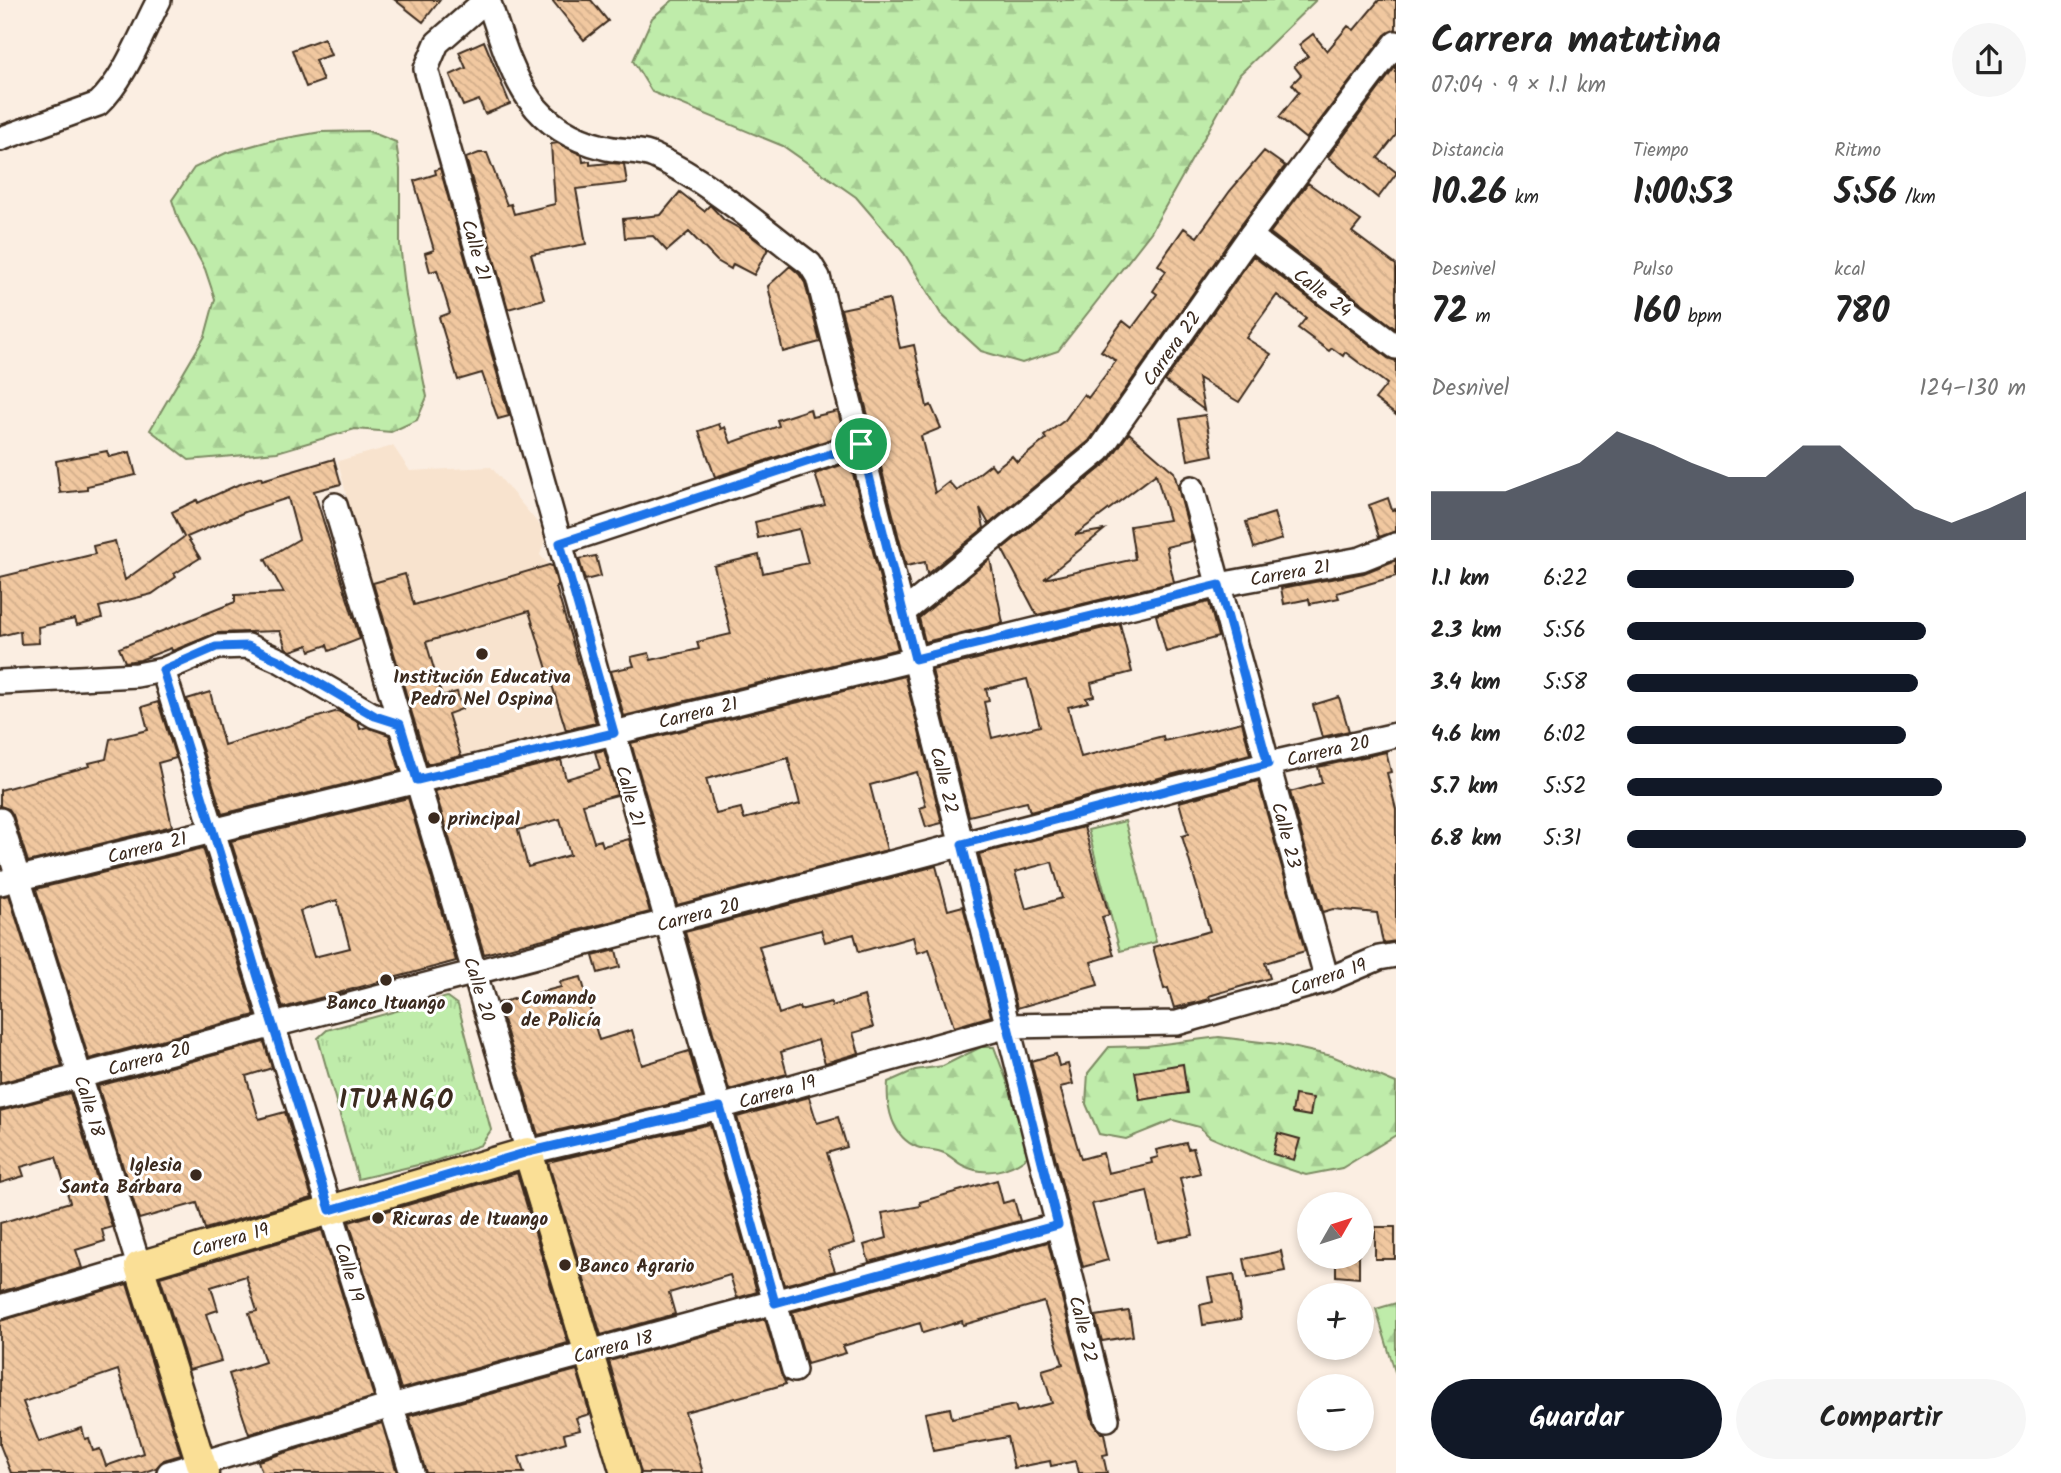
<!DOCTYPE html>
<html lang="es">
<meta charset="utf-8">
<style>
:root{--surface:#fff;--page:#f6f6f6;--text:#222;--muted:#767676;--accent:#111827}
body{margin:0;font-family:Kalam,sans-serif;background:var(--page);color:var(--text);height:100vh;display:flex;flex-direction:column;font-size:26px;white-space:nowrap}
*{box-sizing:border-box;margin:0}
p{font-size:23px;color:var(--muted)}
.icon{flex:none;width:38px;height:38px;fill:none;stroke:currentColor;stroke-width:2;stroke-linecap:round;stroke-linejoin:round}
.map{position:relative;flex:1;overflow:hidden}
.side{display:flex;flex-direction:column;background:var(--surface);width:665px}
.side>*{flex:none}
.needle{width:46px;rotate:51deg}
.controls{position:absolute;left:1297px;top:1192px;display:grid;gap:14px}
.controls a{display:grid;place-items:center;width:77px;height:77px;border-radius:50%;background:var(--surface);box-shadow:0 4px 10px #0003;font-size:35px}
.pin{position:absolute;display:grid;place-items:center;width:60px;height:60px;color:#fff;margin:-30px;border:4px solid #fff;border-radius:50%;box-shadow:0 2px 7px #0007}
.round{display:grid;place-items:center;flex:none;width:74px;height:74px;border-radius:37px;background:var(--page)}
.head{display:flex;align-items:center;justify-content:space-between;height:119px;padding:0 35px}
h1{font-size:38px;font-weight:700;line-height:52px}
.stats{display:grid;grid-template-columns:repeat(3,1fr);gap:10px;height:119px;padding:7px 35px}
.stats div{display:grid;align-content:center}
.stats b{font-size:35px;font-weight:700}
.stats small{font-size:19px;font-weight:400}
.stats p{font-size:19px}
.chart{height:196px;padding:14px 35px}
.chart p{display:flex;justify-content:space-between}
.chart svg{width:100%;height:126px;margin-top:7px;fill:var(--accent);opacity:.7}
.cta{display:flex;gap:14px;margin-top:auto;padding:14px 35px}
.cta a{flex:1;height:80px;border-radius:42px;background:var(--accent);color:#fff;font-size:28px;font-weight:700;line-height:80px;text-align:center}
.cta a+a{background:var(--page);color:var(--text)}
ul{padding:0 35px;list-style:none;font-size:23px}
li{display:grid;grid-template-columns:112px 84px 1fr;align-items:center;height:52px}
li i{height:18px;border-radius:9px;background:var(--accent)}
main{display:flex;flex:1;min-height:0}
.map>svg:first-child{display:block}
</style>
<main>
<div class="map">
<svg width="1396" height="1473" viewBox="0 0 1396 1473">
<defs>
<pattern id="grass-tufts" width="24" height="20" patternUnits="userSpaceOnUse" patternTransform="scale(1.75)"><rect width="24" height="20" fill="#bfecaa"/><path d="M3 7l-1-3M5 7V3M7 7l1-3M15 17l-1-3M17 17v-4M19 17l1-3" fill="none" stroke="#a5cb92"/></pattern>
<pattern id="forest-firs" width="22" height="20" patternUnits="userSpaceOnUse" patternTransform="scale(1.75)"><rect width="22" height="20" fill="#bfecaa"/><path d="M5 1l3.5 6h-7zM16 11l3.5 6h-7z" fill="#a5cb92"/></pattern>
<pattern id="building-back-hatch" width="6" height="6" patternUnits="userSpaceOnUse" patternTransform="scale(1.75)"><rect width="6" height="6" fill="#f1c8a0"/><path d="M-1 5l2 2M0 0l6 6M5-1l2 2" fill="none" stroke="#d0ac89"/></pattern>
</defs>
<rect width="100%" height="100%" fill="#fbeee2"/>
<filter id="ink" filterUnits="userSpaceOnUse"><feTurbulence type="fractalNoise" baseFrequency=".0143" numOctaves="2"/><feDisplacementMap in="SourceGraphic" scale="14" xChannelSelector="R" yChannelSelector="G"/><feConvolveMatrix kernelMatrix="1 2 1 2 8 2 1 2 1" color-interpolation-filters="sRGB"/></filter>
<g filter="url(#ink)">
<path fill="#f8e3ce" d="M 393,446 L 410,471 L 491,467 L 547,534 L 540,555 L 549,565 L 597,723 L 422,771 L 368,584 L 338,461 Z"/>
<path fill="url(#grass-tufts)" stroke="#7d8b64" stroke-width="2" d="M 447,997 L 458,1005 L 491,1130 L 481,1145 L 435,1161 L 358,1179 L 318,1038 L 327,1030 Z"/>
<path fill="url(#forest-firs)" stroke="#7d8b64" stroke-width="2" d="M 673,0 L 1316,0 L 1240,74 L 1151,232 L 1058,351 L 1022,363 L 981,351 L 941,314 L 904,253 L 856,197 L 783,146 L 652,92 L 633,61 L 652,18 Z
M 368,131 L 396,142 L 400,169 L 400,244 L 406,296 L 427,397 L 417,420 L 391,432 L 355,429 L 277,452 L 189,460 L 150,430 L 205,336 L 215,299 L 205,269 L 179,221 L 172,200 L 194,168 L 226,153 L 269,141 L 321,132 Z
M 1219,1037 L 1278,1044 L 1332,1056 L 1396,1083 L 1396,1135 L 1342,1168 L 1306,1175 L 1267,1162 L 1210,1137 L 1199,1127 L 1173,1120 L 1126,1139 L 1099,1134 L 1086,1104 L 1088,1073 L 1109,1047 L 1147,1046 Z
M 981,1047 L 994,1047 L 1014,1100 L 1028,1156 C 1010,1171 985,1177 962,1165 C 956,1162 951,1156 944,1153 C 936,1149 926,1150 917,1147 C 892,1137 886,1107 888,1082 L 915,1070 L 943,1066 Z
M 1396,1303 L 1396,1375 L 1376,1309 Z"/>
<path fill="#bfecaa" stroke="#7d8b64" stroke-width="2" d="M 1125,821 L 1156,942 L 1120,951 L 1088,830 Z"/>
<path fill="url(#building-back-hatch)" stroke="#3b2a1e" stroke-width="2" fill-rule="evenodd" d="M 395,0 L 440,0 L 423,22 Z
M 552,0 L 591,0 L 608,21 L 584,40 Z
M 1379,0 L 1396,0 L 1396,29 L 1385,35 L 1306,139 L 1279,117 L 1299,92 L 1292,84 L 1301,75 L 1294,66 L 1308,56 L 1299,45 L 1313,34 L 1327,51 L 1348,26 L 1354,30 Z
M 324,38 L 331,55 L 315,60 L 323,81 L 306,87 L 292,50 Z
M 484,41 L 510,104 L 485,114 L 479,100 L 463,106 L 450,75 L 466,68 L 459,52 Z
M 1396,66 L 1396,135 L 1378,158 L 1396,172 L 1396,174 L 1378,198 L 1328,157 Z
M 558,143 L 582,155 L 583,162 L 590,161 L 590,165 L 610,163 L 624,164 L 627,183 L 576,189 L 586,244 L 531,254 L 544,299 L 508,309 L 466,158 L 479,153 L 487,153 L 507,205 L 511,204 L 514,214 L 555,204 L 551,144 Z
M 1264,151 L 1285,166 L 1239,228 L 1089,441 L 989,524 L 980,508 L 984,528 L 927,574 L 925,562 L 906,566 L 841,309 L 889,299 L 900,348 L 914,345 L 927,407 L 931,405 L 941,428 L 921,436 L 935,493 L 949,482 L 957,491 L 991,464 L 995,469 L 1012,456 L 1017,462 L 1046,439 L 1044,436 L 1065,420 L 1084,394 L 1088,398 L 1116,361 L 1101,351 L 1123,321 L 1132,328 L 1157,294 L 1153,291 L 1166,271 L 1158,265 L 1184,228 L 1197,237 L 1230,191 Z
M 440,168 L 509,416 L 498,419 L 482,373 L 458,380 L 439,317 L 450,313 L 437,270 L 430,272 L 425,253 L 434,250 L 414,181 L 436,174 L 435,170 Z
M 1308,183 L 1361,221 L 1352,232 L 1396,265 L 1396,329 L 1270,233 Z
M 680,192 L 704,211 L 710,205 L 724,220 L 746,232 L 768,249 L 754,275 L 733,264 L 731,269 L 717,261 L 689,232 L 667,251 L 653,236 L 625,238 L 623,219 L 661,215 Z
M 1253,256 L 1388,358 L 1396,361 L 1396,415 L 1375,399 L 1387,384 L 1345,352 L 1343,356 L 1332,348 L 1329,351 L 1298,328 L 1306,318 L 1277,295 L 1246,338 L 1271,354 L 1239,402 L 1198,378 L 1204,410 L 1165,381 Z
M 790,266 L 799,274 L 805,283 L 820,342 L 783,352 L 768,286 Z
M 810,409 L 812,417 L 838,411 L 844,435 L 715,477 L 699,431 L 719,424 L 721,429 L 725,427 L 731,443 L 779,426 L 777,420 Z
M 1205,415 L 1213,455 L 1188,460 L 1180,419 Z
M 1129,433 L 1174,472 L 1192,541 L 1166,547 L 1174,582 L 1037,615 L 1002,549 L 1108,462 ZM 1156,474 L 1169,520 L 1130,526 L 1135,559 L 1044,579 L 1104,530 L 1075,535 Z
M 107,451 L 109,457 L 130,452 L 136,475 L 87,486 L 87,490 L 60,493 L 56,461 Z
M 334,459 L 341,484 L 314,491 L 360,639 L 329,651 L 327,645 L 310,651 L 308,645 L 291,651 L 286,648 L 280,631 L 217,633 L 172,651 L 171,648 L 140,660 L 125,662 L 119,648 L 235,602 L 235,595 L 284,593 L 265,559 L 299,539 L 288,498 L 245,512 L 187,537 L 200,558 L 174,574 L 176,577 L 152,594 L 99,607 L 102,618 L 77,625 L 75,619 L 38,627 L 39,643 L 21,644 L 20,631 L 0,636 L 0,577 L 95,554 L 93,546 L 115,541 L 125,580 L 184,537 L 172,512 L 197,500 L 198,503 L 235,486 L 261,477 L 262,480 Z
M 850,462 L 898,649 L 624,716 L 611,671 L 634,666 L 631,657 L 649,653 L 651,660 L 699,649 L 697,642 L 731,634 L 714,566 L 759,555 L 763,573 L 808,563 L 799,529 L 758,538 L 755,522 L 825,505 L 815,474 Z
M 1388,498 L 1392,510 L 1396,509 L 1396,531 L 1379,537 L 1369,505 Z
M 1274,513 L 1282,539 L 1254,548 L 1246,522 Z
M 596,556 L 601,576 L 585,580 L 579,559 Z
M 990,559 L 1003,623 L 925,642 L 919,618 Z
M 1396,560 L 1396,576 L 1337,593 L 1339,598 L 1310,604 L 1309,599 L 1284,604 L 1281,588 L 1364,573 Z
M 549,565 L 552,566 L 558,586 L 556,587 L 596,723 L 566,730 L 529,611 L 426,642 L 442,696 L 457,692 L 462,709 L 448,714 L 461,756 L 427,764 L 373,583 L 405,574 L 414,605 Z
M 1209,602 L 1218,637 L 1166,652 L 1156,615 Z
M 1120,624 L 1132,672 L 1091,683 L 1094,696 L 1086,698 L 1088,702 L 1068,707 L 1081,757 L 1163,736 L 1164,741 L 1242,722 L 1250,754 L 1030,812 L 1027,802 L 969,816 L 932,670 ZM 1027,679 L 1040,726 L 992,738 L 984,702 L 989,701 L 986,689 Z
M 905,676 L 942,823 L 926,827 L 920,808 L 926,806 L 917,772 L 870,785 L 887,850 L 677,905 L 631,743 ZM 788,758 L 800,804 L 744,819 L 741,808 L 716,814 L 706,779 Z
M 210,692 L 224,745 L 338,711 L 358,722 L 360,729 L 367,727 L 389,735 L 400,771 L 222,814 L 187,699 Z
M 1339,697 L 1349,731 L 1322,737 L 1313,705 Z
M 158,702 L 176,758 L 158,763 L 172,826 L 28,862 L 13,815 L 9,809 L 0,806 L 0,790 L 90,766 L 89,763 L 106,759 L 110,739 L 148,730 L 142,707 Z
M 604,750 L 617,795 L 583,804 L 588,823 L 594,842 L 601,840 L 603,846 L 629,839 L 650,912 L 484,954 L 435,791 L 561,760 L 566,779 L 600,769 L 595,752 ZM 560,819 L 570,855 L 528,867 L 518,830 Z
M 1386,752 L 1391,772 L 1387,773 L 1396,809 L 1396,941 L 1383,943 L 1377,913 L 1333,909 L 1323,912 L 1290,792 L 1322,783 L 1318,767 Z
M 1258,781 L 1305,951 L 1265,963 L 1270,978 L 1209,996 L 1210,999 L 1174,1008 L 1168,988 L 1164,989 L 1153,947 L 1210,931 L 1182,836 L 1188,834 L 1179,802 Z
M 408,798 L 456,961 L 283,1008 L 231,841 ZM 337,900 L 350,948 L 314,957 L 300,911 Z
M 1084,827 L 1109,915 L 1102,917 L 1114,955 L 1091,962 L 1098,985 L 1017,1008 L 979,854 ZM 1052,862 L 1062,898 L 1026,909 L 1015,872 Z
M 203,848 L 255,1015 L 89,1059 L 36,889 Z
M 936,866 L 948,910 L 963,906 L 991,1016 L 954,1027 L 929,949 L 917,953 L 913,937 L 859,952 L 854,934 L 825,942 L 821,930 L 759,946 L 779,1014 L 799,1007 L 800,1010 L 831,1002 L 832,1006 L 864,996 L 873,1027 L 853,1033 L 859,1053 L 825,1063 L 818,1040 L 781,1052 L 787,1074 L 729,1090 L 685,932 Z
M 9,895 L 62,1066 L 0,1083 L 0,897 Z
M 616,950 L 620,967 L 598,973 L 593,956 Z
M 581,977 L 599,1040 L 632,1030 L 642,1065 L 689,1051 L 702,1097 L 538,1135 L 498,1003 L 561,987 L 560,982 Z
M 264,1042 L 272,1068 L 246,1076 L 259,1119 L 285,1112 L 312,1198 L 205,1229 L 197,1203 L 139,1219 L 98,1086 Z
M 1056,1054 L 1059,1066 L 1068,1064 L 1073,1084 L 1060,1087 L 1081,1159 L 1103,1153 L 1108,1173 L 1152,1163 L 1151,1159 L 1158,1157 L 1156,1150 L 1186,1143 L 1188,1149 L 1193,1148 L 1200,1173 L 1180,1178 L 1193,1235 L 1158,1242 L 1147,1191 L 1092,1204 L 1108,1260 L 1083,1267 L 1031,1061 Z
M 1183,1064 L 1187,1093 L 1140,1100 L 1135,1072 Z
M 70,1093 L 112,1227 L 102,1230 L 105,1241 L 76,1250 L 82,1268 L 0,1292 L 0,1223 L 70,1202 L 56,1157 L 21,1167 L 24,1176 L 0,1183 L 0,1111 Z
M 1295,1095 L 1313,1098 L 1310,1116 L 1292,1113 Z
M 809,1097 L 817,1123 L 838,1117 L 847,1147 L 827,1153 L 855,1243 L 828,1251 L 835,1271 L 784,1285 L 737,1117 Z
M 710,1124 L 757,1292 L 737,1298 L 730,1275 L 669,1293 L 675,1314 L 601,1335 L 548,1162 Z
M 1278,1133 L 1300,1139 L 1294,1160 L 1273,1154 Z
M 517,1173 L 568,1343 L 401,1389 L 349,1222 Z
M 997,1180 L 1003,1203 L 1014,1200 L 1020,1221 L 869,1262 L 864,1245 L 887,1238 L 882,1213 L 921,1206 L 920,1202 Z
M 1375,1227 L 1395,1227 L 1395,1259 L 1375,1259 Z
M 322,1230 L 374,1397 L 249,1434 L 229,1374 L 265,1362 L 249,1313 L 257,1311 L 246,1276 L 211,1287 L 218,1310 L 206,1314 L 221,1361 L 189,1370 L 160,1277 Z
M 1048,1242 L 1093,1422 L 1101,1433 L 1104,1433 L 1108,1454 L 1103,1455 L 1107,1473 L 1079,1473 L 1076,1461 L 1051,1466 L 1050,1461 L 1014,1468 L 1007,1437 L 933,1451 L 925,1413 L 950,1408 L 952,1418 L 1015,1405 L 1017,1412 L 1052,1403 L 1042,1370 L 1063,1364 L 1044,1302 L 963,1325 L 962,1321 L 923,1333 L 920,1323 L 843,1346 L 846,1353 L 807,1364 L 792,1312 Z
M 1281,1251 L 1285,1271 L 1248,1278 L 1244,1259 Z
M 1336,1256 L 1359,1256 L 1359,1278 L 1336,1276 Z
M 1234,1274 L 1241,1319 L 1203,1325 L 1200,1305 L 1213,1302 L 1208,1278 Z
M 127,1284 L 181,1455 L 164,1460 L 156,1468 L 142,1473 L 11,1473 L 0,1445 L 0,1321 ZM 118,1370 L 143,1453 L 106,1466 L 100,1449 L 93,1451 L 89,1438 L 85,1439 L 82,1428 L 39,1442 L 23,1402 Z
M 1129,1311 L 1133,1336 L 1102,1341 L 1095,1316 Z
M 765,1319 L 781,1374 L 786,1384 L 685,1412 L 703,1473 L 641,1473 L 609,1361 Z
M 577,1370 L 590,1414 L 576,1418 L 580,1430 L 564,1434 L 566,1442 L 519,1457 L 524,1473 L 426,1473 L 409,1416 Z
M 382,1423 L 397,1473 L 262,1473 L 258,1461 Z"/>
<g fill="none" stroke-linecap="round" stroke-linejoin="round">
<g stroke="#3b2a1e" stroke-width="28">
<path id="minor" d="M 486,0 L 437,43 L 426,69 L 794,1370
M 488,0 C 512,69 523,127 603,147 C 620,152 641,149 656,157 C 709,181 763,229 810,264 L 818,277 L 1107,1419
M 0,139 L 98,104 C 125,79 142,32 159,0
M 1250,236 L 1396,347
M 1192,488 L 1327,980
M 335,505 L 528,1152 L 720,1107 L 1008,1026 L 1177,1023 L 1327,980 L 1379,958 L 1396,955
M 560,543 L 861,444
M 904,612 L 1099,451 L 1250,236 L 1396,43
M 163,670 L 412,1473
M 0,682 L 137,675 L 163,670 L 217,647 L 248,646 L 281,661 L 375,716 L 400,724
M 0,820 L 139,1266 L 0,1307
M 0,883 L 1219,585 L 1361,559 L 1396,545
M 0,1097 L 1268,764 L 1396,735
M 169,1473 L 391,1406 L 1058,1225"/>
</g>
<g stroke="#3b2a1e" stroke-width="33">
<path id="major" d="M 204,1473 L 139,1266 L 528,1152 L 625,1473"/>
</g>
<use href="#minor" stroke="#fff" stroke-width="23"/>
<use href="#major" stroke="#fadf96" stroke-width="28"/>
</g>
</g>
<g fill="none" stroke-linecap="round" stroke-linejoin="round" filter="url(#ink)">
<g stroke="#fff" stroke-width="14">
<path id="route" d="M 861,444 L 915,659 L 1219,585 L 1268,764 L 962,844 L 1058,1225 L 775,1303 L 720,1107 L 528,1152 L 330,1210 L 163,670 L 216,647 L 248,646 L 281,661 L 375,716 L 400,724 L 417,780 L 614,733 L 560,543 Z"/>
</g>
<use href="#route" stroke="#1a73e8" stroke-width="9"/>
</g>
<g fill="#3b2a1e" stroke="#fff" stroke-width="2.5">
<circle cx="482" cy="654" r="7"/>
<circle cx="434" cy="818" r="7"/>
<circle cx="386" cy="980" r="7"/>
<circle cx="507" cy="1008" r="7"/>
<circle cx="196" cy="1175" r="7"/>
<circle cx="378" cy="1218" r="7"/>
<circle cx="565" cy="1265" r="7"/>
</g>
<g text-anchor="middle" stroke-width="6" stroke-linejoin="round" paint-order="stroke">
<g font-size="19" fill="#3b2a1e" stroke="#fff">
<text transform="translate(477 250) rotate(74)" y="7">Calle 21</text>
<text transform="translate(1323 292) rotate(37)" y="7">Calle 24</text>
<text transform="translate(1171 348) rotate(-55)" y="7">Carrera 22</text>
<text transform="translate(1290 572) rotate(-10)" y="7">Carrera 21</text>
<text transform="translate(698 712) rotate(-14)" y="7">Carrera 21</text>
<text transform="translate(1328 750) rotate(-13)" y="7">Carrera 20</text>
<text transform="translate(945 780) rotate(76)" y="7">Calle 22</text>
<text transform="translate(631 796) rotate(74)" y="7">Calle 21</text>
<text transform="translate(1287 835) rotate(75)" y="7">Calle 23</text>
<text transform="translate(147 847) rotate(-14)" y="7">Carrera 21</text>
<text transform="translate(698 914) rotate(-15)" y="7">Carrera 20</text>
<text transform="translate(1328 976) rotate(-19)" y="7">Carrera 19</text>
<text transform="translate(480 989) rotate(73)" y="7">Calle 20</text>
<text transform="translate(149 1058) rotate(-15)" y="7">Carrera 20</text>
<text transform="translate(777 1091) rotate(-16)" y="7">Carrera 19</text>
<text transform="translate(90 1106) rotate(73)" y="7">Calle 18</text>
<text transform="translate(230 1239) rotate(-16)" y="7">Carrera 19</text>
<text transform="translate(350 1272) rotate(73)" y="7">Calle 19</text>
<text transform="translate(1084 1329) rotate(76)" y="7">Calle 22</text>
<text transform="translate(613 1346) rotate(-15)" y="7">Carrera 18</text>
</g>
<g font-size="19" font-weight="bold" fill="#3b2a1e" stroke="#fff" text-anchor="start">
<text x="482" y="683" text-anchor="middle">Institución Educativa<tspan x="482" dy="22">Pedro Nel Ospina</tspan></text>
<text x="448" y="825">principal</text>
<text x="521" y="1004">Comando<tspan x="521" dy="22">de Policía</tspan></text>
<text x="386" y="1009" text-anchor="middle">Banco Ituango</text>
<text x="182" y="1171" text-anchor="end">Iglesia<tspan x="182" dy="22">Santa Bárbara</tspan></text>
<text x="392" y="1225">Ricuras de Ituango</text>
<text x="579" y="1272">Banco Agrario</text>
</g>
<g font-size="26" font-weight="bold" letter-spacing="2" fill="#3b2a1e" stroke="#fff">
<text x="397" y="1108">ITUANGO</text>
</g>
</g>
</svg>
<div class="controls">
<a><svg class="needle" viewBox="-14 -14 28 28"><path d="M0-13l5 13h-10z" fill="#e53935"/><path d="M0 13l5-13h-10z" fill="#767676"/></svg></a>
<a>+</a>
<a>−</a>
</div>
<div class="pin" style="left:861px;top:444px;background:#1e9e55"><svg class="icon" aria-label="arrive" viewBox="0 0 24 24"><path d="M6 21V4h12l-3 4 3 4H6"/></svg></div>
</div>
<section class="side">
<div class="head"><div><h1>Carrera matutina</h1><p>07:04 · 9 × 1.1 km</p></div><a class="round"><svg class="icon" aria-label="share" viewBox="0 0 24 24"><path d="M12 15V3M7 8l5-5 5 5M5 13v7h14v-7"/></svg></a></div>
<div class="stats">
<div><p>Distancia</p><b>10.26<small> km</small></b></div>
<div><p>Tiempo</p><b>1:00:53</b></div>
<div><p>Ritmo</p><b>5:56<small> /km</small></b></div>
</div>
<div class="stats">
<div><p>Desnivel</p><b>72<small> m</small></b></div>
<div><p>Pulso</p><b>160<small> bpm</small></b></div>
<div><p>kcal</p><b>780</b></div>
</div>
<div class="chart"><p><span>Desnivel</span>124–130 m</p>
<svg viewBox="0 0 160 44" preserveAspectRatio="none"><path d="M0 44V27L10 27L20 27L30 22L40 17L50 6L60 11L70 17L80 22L90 22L100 11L110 11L120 22L130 33L140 38L150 33L160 27V44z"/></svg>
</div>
<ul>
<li><b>1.1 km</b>6:22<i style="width:57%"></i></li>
<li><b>2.3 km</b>5:56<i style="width:75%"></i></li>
<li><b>3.4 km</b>5:58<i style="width:73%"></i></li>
<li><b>4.6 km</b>6:02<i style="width:70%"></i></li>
<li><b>5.7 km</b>5:52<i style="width:79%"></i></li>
<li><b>6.8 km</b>5:31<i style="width:100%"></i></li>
</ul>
<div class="cta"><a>Guardar</a><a>Compartir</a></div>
</section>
</main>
